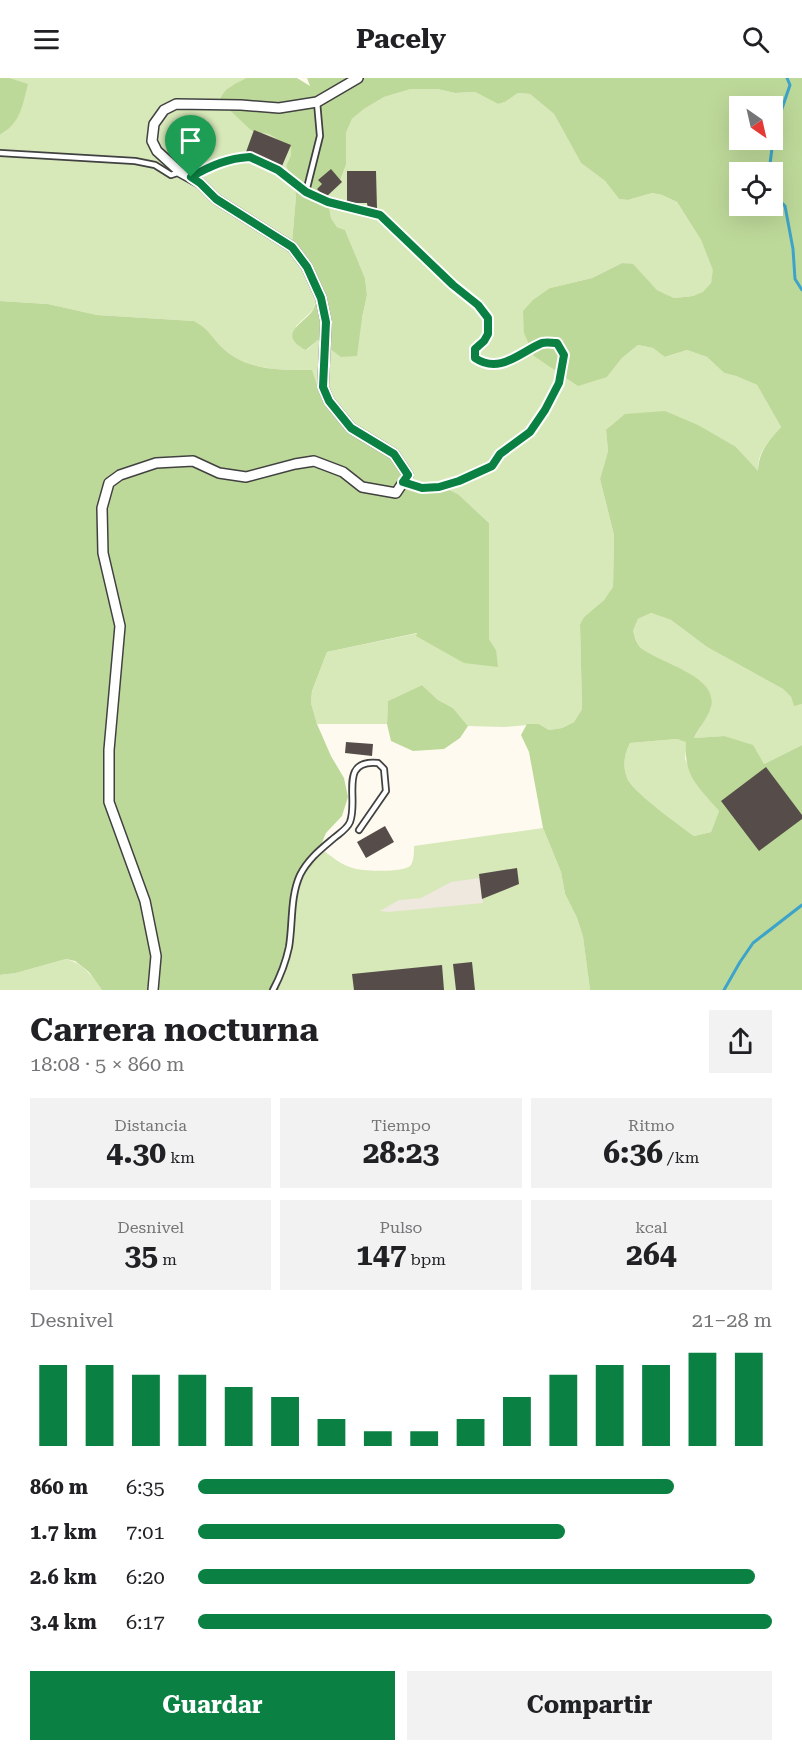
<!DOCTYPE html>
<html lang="es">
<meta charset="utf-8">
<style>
:root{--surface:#fff;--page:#f2f2f2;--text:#202124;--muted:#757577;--accent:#0b8043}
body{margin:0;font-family:"Roboto Serif",serif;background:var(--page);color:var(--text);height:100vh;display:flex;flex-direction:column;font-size:22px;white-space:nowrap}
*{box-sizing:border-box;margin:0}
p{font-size:20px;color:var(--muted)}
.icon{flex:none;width:33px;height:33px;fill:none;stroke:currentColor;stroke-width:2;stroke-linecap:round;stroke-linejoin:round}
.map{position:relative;height:912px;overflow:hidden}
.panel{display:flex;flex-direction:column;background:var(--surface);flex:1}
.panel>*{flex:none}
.needle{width:39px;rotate:146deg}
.tools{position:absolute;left:729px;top:18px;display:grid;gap:12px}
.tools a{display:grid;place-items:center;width:54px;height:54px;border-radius:0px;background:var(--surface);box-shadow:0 6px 24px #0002;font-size:30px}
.pin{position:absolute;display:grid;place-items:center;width:51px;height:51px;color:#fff;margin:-62px -26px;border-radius:50% 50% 50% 0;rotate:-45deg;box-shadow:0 0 6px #0007}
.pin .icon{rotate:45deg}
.round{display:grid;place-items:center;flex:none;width:63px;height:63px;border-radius:0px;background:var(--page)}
.head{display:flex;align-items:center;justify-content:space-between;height:102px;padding:0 30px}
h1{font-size:33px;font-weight:700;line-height:45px}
.figures{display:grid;grid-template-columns:repeat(3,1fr);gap:9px;height:102px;padding:6px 30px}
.figures div{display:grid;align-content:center;border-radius:0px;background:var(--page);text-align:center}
.figures b{font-size:30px;font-weight:700}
.figures small{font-size:16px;font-weight:400}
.figures p{font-size:16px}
.chart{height:168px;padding:12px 30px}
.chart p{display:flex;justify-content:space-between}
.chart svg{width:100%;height:108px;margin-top:6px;stroke:var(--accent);stroke-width:6}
.button{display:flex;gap:12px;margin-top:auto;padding:12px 30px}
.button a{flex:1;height:69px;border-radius:0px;background:var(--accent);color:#fff;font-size:24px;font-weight:700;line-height:69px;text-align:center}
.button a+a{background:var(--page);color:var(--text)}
ul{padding:0 30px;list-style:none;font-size:20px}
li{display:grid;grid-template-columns:96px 72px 1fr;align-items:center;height:45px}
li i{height:15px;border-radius:8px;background:var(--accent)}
header{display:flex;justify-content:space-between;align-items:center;height:78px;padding:0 30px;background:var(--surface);font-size:27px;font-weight:700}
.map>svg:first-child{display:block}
</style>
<header><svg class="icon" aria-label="menu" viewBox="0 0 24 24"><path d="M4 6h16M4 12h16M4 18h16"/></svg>Pacely<svg class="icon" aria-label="search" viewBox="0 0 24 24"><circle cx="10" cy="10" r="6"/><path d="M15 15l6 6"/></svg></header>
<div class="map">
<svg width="802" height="912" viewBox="0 0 802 912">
<rect width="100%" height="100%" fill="#fffaef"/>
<path fill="#d7e8b9" d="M 10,0 L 246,0 L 229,10 L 252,54 L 269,56 L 291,70 L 291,77 L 286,88 L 293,102 L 296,118 L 292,164 L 316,222 L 313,232 L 296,248 L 297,265 L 307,272 L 318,262 L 362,240 L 367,217 L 365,200 L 345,152 L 337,149 L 331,140 L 328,122 L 329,116 L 339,105 L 346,87 L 346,55 L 352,41 L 364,31 L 384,19 L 411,11 L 437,11 L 455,15 L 475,14 L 498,26 L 505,24 L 518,15 L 530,16 L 554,36 L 581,85 L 605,103 L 619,121 L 628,122 L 652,115 L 662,117 L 677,124 L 701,162 L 714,192 L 711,205 L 703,215 L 693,218 L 674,220 L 657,212 L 633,187 L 622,185 L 592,200 L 550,210 L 607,299 L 622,280 L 638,267 L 653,270 L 666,279 L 687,272 L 707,279 L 724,295 L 736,298 L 757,307 L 781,349 C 769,364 757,373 758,394 L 736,369 L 606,352 L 608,373 L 600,401 L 614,457 L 613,510 L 604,522 L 584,539 L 580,546 L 582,631 L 574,644 L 562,650 L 549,652 L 539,646 L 504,649 L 468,648 L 453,630 L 438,622 L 422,607 L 388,623 L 387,646 L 317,646 L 311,625 L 312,613 L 327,574 L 419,555 L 496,572 L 489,561 L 489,445 L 458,416 L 450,412 L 425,408 L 412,400 L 404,385 L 363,360 L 338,342 L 322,322 L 311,292 C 282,292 249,293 225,272 C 213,262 210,251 194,243 L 97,237 L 48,226 L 0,223 L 0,57 L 6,53 L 27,6 Z
M 651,535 L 671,542 L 707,569 L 783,611 L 791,619 L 794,627 L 802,626 L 802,667 L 764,686 L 724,658 L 694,660 L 711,630 L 638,567 L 633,553 L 638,541 Z
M 677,661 L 687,663 L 685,681 L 697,707 L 719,733 L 711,754 L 694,758 C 679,747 636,716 628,702 C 622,689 624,677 630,665 Z
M 543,750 L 561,794 L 565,816 L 577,840 L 583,859 L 590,912 L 279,912 L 291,856 L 289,839 L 296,805 L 320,770 C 331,778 342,788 356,791 C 367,793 405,795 411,787 C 414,782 414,774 414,768 Z
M 66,881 C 83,885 92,898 102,912 L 0,912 L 0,897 L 16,895 Z"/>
<path fill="#bdd999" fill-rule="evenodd" d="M 0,0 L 10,0 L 28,6 C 22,29 21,44 0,57 Z
M 246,0 L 297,0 L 310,8 L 307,0 L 802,0 L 802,626 L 794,628 L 791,619 L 783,611 L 707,569 L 671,542 L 651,535 L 638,541 L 633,553 C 635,558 636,565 640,569 C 659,586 723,598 710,632 C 706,642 698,651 694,660 L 724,658 L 753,667 L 764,686 L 802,667 L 802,912 L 590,912 L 583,859 L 577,840 L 565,816 L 561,794 L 543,750 L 529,674 L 521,657 L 527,646 L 539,646 L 549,652 L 562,650 L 574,644 L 582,631 L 580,546 L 584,539 L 604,522 L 613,509 L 614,457 L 600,401 L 608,373 L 606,352 L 625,336 L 665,333 L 698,347 L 736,369 L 758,393 C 759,373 768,364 781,349 L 757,307 L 736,298 L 724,295 L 707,279 L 687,272 L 665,279 L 653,270 L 638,267 L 622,280 L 607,299 L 578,308 L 534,278 L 524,255 L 523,233 L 533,222 L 550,210 L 592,200 L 622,185 L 633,186 L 657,212 L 674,220 L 693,218 L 703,214 L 711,205 L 713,192 L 701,162 L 677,124 L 662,117 L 652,115 L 628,122 L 619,121 L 605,103 L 581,85 L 554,36 L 530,16 L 518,15 L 505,24 L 498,26 L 475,14 L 455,15 L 437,11 L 411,11 L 384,19 L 364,31 L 352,41 L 346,55 L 346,87 L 339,105 L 329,116 L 328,122 L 331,140 L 337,149 L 345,152 L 365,200 L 367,217 L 362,240 L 357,278 L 341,279 L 318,262 L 306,272 C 275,256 305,245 313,232 C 315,229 315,225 316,222 L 292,164 L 296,118 L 293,102 L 286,88 L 291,77 L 291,70 L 269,56 L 253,54 L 220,23 C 223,10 236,6 246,0 ZM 740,28 L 772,28 L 772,62 L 740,62 ZM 740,94 L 772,94 L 772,128 L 740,128 ZM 677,661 L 686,664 C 684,699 697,707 719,733 L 711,754 L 694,758 C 679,747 636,716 628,702 C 622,689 624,677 630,665 Z
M 0,223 L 48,226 L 97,237 L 194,243 C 210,251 213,262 225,272 C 249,293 282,292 312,292 L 322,322 L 338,342 L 363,360 L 404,385 L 412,400 L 425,408 L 450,412 L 458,416 L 489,445 L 489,561 L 496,572 L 498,589 L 464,585 L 416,558 L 417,555 L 327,574 L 312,613 L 311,625 L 317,646 L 331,678 L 344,700 L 348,719 L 342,738 L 326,755 L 313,786 L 296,805 L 289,839 L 291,856 L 279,912 L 102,912 L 89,894 L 75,883 L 66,881 L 16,895 L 0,897 Z
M 422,607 L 438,622 L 453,630 L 468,648 L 460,660 L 444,671 L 413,673 L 391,663 L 387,646 L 388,623 Z"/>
<path fill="#eee8de" d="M 479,800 L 483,825 L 389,834 L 380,833 L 399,822 L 421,820 L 451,804 Z"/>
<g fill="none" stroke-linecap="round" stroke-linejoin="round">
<path stroke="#3da3ca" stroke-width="3" d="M 769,94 L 774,54 L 790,7 L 787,0
M 772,115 L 785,128 L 793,171 L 795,201 L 802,212
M 724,912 L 740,884 L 753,865 L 802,827"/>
</g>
<path fill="#564d4a" d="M 254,52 L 291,67 L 282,88 L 246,74 Z
M 331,91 L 342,104 L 325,120 L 317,111 L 322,106 L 318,102 Z
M 347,93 L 376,93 L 377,131 L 368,132 L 367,125 L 347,125 Z
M 346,664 L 373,666 L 372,678 L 345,675 Z
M 766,689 L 802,737 L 802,741 L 759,773 L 721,723 Z
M 385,748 L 394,764 L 366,780 L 357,764 Z
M 517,790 L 519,806 L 482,821 L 479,796 Z
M 472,884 L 475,912 L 456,912 L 453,886 Z
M 442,887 L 444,912 L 354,912 L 352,896 Z"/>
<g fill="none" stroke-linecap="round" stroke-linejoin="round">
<g stroke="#414141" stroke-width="8">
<path id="lane" d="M 0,75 L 135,83 L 155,87 L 171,97 L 180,94
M 191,100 C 226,79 245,70 281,95 C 289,101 298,108 307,114 C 325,125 344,128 364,133
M 306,114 L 320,58 L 317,24
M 403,404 L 422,410 L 443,408 L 492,388 L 500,376
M 273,912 C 280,899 286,883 289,869 C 293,845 290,819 300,797 C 308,781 321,771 334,760 C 340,755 347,751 350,744 C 359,721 338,681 378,685 L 384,691 L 386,713 L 359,752"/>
</g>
<g stroke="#414141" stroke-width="12">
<path id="street" d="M 153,912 L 156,878 L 145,823 L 109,724 L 109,672 L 120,548 L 103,475 L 102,430 L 109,405 L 120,397 L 156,385 L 193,383 L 219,395 L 246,399 L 295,386 L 314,383 L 343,394 L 362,409 L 396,415 L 408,397 L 394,376 L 351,350 L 329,323 L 323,309 L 326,244 L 321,220 L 307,189 L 292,169 L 216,121 L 200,105 L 180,94 L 157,73 L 152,63 L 154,46 L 164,32 L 176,26 L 241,27 L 279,30 L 317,24 L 358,0"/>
</g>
<path stroke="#303030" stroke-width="1.5" stroke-dasharray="6 3" stroke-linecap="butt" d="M 371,134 L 380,137 C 405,160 428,185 454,208 C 465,217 482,226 487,240 C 493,253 485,263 475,271 L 475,280 L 484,286 L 505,285 L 545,264 L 557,265 L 564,277 L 559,305 L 545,332 L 530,354 L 507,371"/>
<use href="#lane" stroke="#fff" stroke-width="4.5"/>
<use href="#street" stroke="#fff" stroke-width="9"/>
</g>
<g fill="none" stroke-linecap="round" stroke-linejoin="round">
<g stroke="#fff" stroke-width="12">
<path id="route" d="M 250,79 L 278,92 L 306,114 L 328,124 L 380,137 L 453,207 L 478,227 L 488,240 L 488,256 L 484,263 L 475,271 L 475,280 C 500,297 520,274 542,265 C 547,264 552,265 557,265 L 564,277 L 559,305 L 545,332 L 530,354 L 500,376 L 492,388 L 459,403 L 439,409 L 422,410 L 403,404 L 408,397 L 394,376 L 351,350 L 329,323 L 323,309 L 326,244 L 321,220 L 307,189 L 292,169 L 216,121 L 200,105 L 191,99 C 210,88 228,80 250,79 Z"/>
</g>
<use href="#route" stroke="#0b8043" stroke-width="8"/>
</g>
</svg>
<div class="tools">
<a><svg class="needle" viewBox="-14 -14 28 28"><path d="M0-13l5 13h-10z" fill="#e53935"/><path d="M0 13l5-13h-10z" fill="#757577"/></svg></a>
<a><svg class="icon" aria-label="locate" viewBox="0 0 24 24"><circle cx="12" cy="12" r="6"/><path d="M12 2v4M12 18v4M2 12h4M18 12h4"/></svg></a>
</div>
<div class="pin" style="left:191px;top:99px;background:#1e9e55"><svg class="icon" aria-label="arrive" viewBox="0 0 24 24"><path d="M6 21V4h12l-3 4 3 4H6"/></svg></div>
</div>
<section class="panel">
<div class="head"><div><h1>Carrera nocturna</h1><p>18:08 · 5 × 860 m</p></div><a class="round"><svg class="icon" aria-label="share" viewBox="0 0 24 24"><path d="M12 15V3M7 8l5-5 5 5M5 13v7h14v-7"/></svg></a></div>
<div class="figures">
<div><p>Distancia</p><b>4.30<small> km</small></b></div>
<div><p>Tiempo</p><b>28:23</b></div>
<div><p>Ritmo</p><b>6:36<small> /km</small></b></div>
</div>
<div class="figures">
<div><p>Desnivel</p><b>35<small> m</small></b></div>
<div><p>Pulso</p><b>147<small> bpm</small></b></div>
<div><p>kcal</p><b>264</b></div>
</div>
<div class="chart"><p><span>Desnivel</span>21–28 m</p>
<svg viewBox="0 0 160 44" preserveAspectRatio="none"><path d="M5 44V11M15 44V11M25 44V15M35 44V15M45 44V20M55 44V24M65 44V33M75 44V38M85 44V38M95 44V33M105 44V24M115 44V15M125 44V11M135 44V11M145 44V6M155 44V6"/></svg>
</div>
<ul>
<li><b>860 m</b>6:35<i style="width:83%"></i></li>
<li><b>1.7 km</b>7:01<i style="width:64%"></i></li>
<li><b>2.6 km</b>6:20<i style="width:97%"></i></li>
<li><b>3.4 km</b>6:17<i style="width:100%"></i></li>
</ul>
<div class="button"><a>Guardar</a><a>Compartir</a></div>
</section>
